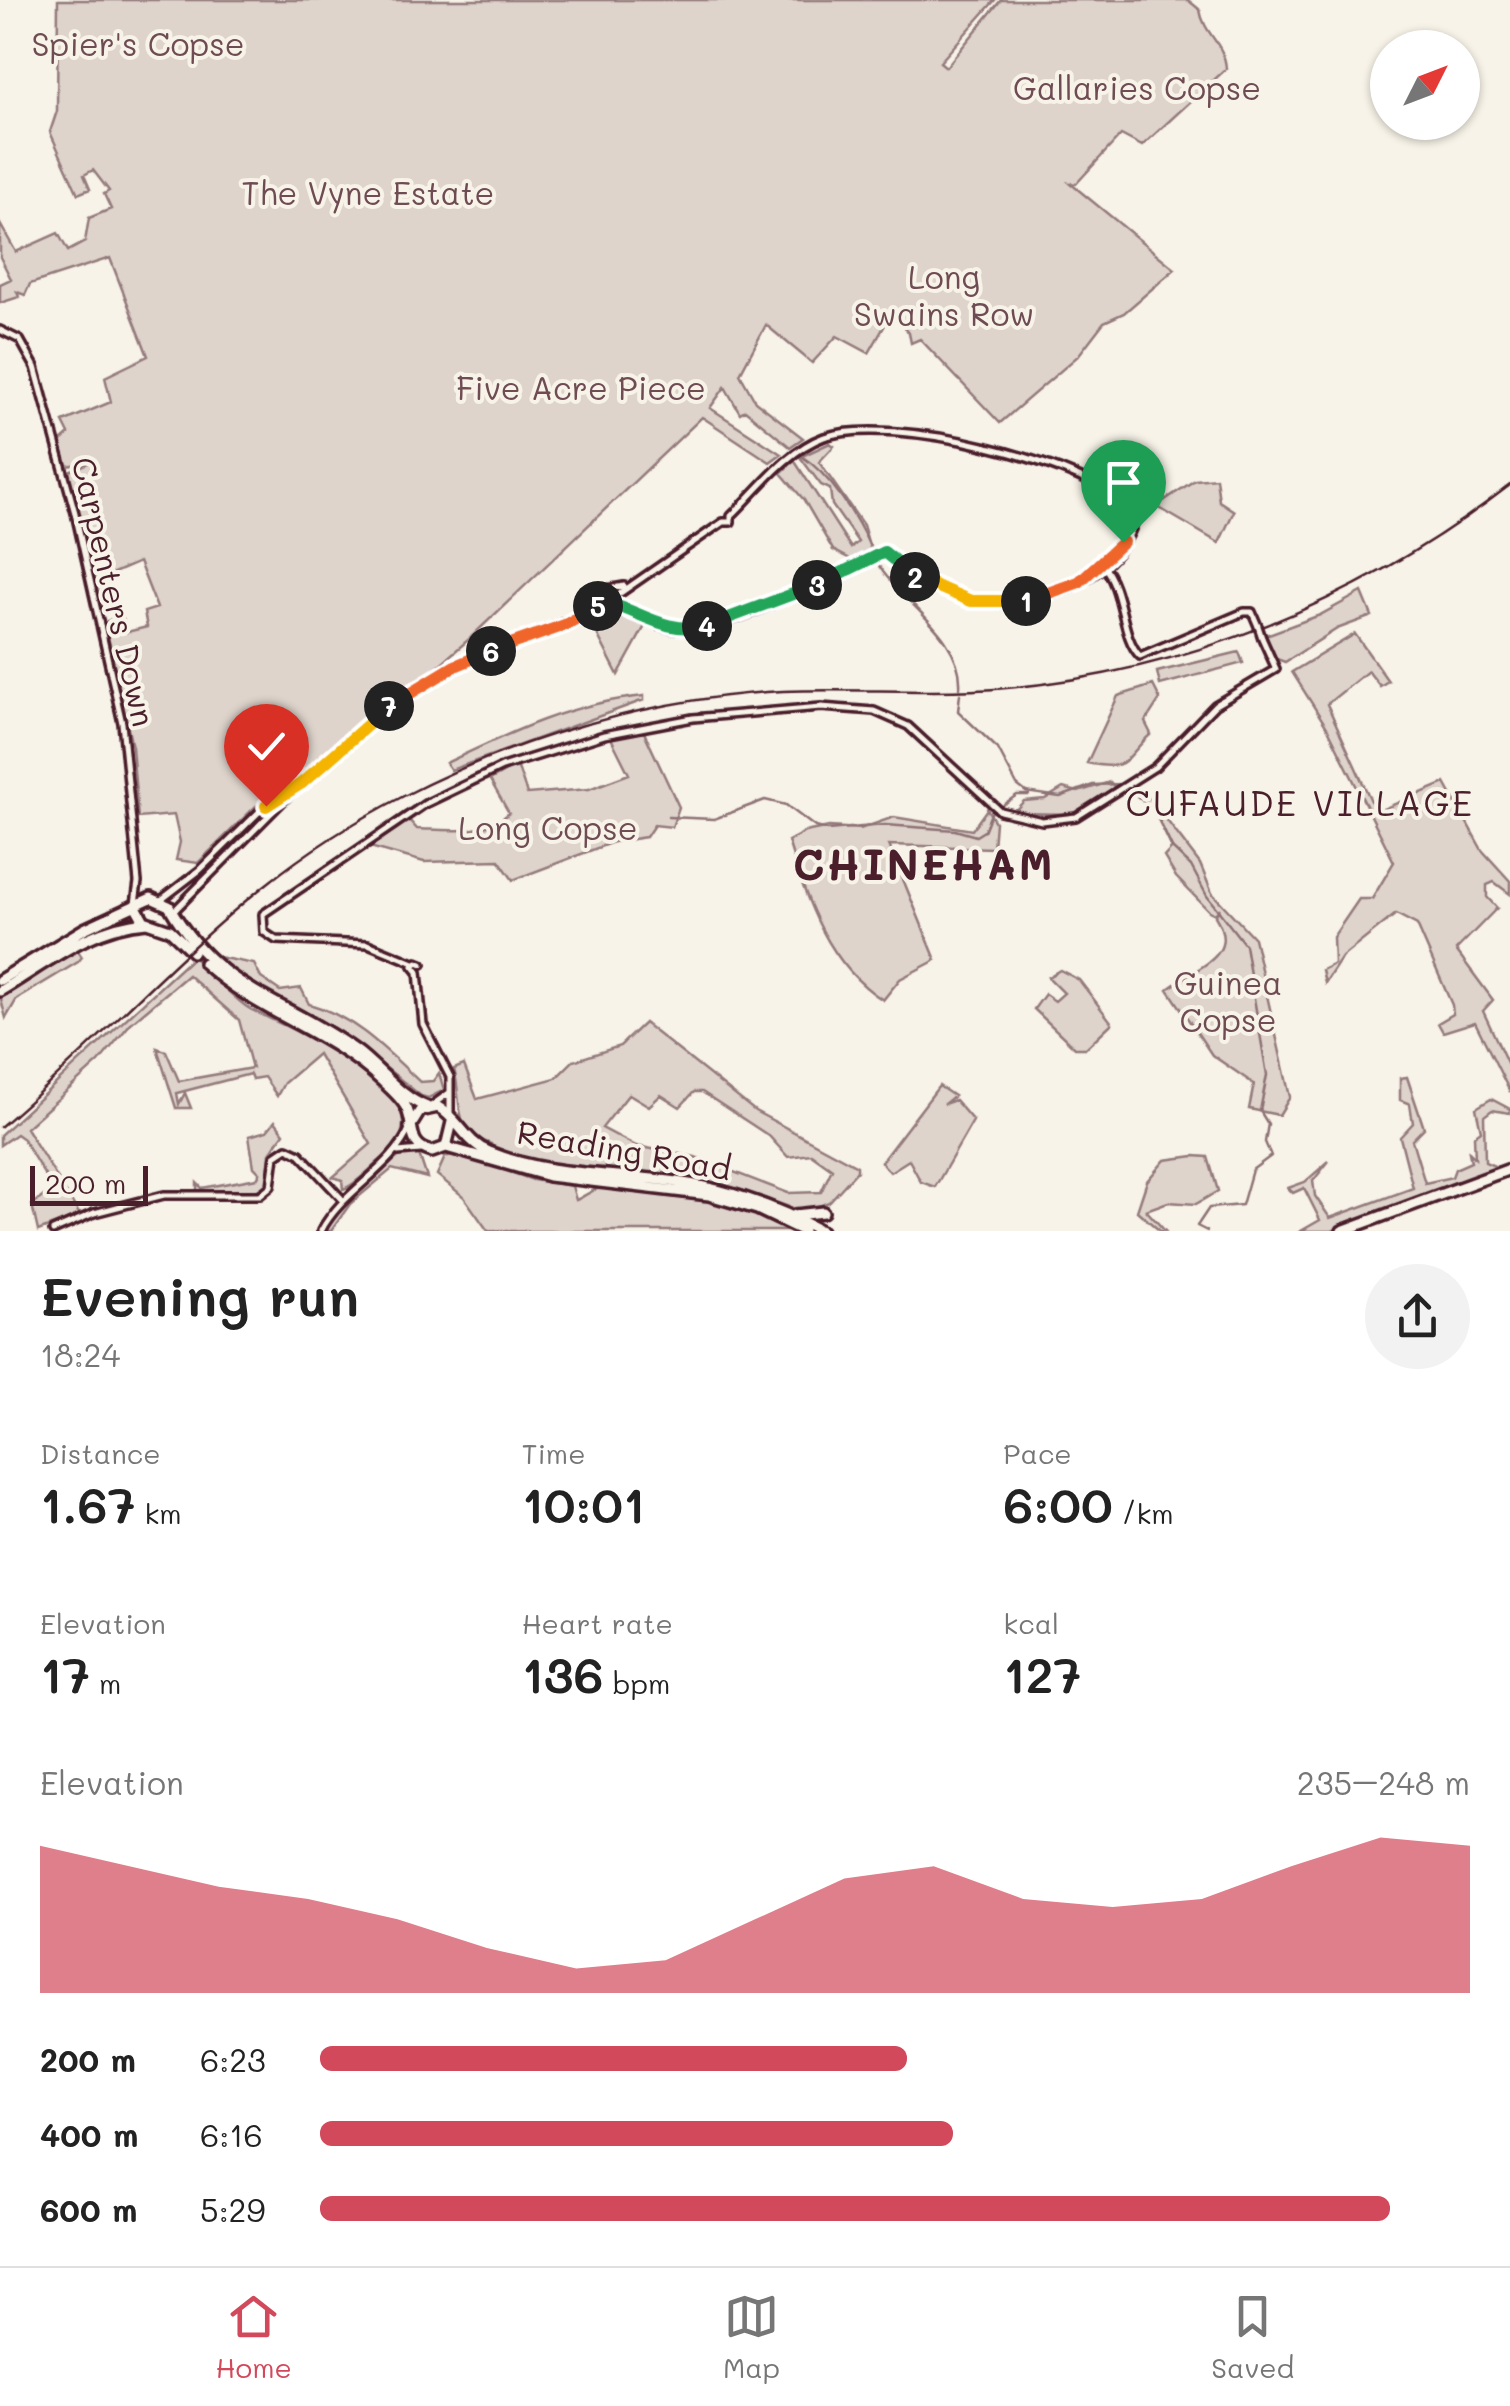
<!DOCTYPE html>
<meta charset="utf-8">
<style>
:root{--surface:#fff;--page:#f2f2f2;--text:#222;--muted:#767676;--line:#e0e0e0;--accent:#d1495b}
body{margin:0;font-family:Mali,sans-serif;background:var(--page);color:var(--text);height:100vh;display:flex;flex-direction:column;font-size:38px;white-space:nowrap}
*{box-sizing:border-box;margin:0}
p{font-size:32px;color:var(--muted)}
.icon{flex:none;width:55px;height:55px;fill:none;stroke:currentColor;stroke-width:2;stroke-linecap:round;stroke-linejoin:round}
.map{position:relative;height:1231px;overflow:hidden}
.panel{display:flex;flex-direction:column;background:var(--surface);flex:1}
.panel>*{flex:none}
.needle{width:65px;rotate:48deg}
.controls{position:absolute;left:1370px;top:30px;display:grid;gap:20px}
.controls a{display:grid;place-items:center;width:110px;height:110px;border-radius:50%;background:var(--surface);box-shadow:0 2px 8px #0004;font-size:50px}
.scale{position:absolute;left:30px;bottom:25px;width:118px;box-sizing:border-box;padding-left:10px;border:5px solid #4a1f2b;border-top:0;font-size:28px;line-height:35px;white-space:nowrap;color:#4a1f2b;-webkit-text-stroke:8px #f7f3e8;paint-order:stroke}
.pin{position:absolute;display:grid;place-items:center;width:85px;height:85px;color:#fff;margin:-102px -42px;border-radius:50% 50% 50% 0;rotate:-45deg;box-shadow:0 0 10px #0007}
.pin .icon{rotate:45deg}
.km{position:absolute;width:50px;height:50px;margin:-25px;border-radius:50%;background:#222;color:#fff;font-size:28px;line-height:50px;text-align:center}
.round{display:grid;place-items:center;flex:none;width:105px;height:105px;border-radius:52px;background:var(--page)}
.overview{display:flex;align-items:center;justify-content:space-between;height:170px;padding:0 40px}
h1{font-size:55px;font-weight:600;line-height:75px}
.metrics{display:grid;grid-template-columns:repeat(3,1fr);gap:15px;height:170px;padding:10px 40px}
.metrics div{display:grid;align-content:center}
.metrics b{font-size:50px;font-weight:600}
.metrics small{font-size:28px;font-weight:400}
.metrics p{font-size:28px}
.chart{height:280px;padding:20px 40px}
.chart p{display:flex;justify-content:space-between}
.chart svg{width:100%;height:180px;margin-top:10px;fill:var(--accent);opacity:.7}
ul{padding:0 40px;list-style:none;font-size:32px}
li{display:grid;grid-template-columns:160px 120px 1fr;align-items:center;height:75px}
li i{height:25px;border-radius:12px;background:var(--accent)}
.tabs{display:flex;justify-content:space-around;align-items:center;height:140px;border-top:2px solid var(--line);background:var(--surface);font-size:28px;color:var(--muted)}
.tabs a{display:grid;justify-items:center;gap:5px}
.tabs .current{color:var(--accent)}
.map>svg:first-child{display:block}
</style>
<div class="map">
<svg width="1510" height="1231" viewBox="0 0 1510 1231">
<rect width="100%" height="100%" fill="#f7f3e8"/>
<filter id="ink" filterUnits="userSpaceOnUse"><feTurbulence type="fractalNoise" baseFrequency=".01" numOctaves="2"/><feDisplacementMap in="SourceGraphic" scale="20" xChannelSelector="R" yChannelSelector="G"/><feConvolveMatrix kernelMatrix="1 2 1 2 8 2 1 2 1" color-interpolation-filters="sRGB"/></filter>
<g filter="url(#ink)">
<path fill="#ded4cc" stroke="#947a7c" stroke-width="2.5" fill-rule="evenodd" d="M 58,0 L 995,0 L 940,62 L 946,67 L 1001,0 L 1188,0 L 1200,10 C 1204,35 1225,43 1226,69 L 1142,146 L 1121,135 L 1076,184 L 1070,183 L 1175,269 L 1124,313 L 1104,322 L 1078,356 L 1000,423 L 920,339 L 911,343 L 909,333 L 893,311 L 869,353 L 837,336 L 812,363 L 766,325 L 740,374 L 755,401 L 803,438 L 790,447 L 745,410 L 740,413 L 725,387 L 710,408 L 781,454 L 770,462 L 702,417 L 468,640 L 429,674 L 380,705 L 297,779 L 261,801 L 198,863 L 176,860 L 180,842 L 174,815 L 138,818 L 132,747 L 105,623 L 111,619 L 117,625 L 123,619 L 127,632 L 147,627 L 144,612 L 157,608 L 139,562 L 109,575 L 99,601 L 69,471 L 90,462 L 67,466 L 60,442 L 69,434 L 63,422 L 111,402 L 105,377 L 148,356 L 110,258 L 30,284 L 25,295 L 17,292 L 19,297 L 0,303 L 0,284 L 11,279 L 0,257 L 0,224 L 16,252 L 58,233 L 68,251 L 85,242 L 89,218 L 111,209 L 104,194 L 109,191 L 93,170 L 84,175 L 90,189 L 78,194 L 50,132 L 57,111 Z
M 830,443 L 834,446 L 819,462 L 863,525 L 871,552 L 856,562 L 833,550 L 804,500 L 781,473 L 794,460 L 851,548 L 858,542 L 832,505 L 830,489 L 821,485 L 800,457 Z
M 1216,478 L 1219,501 L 1234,511 L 1219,543 L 1156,506 L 1195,480 Z
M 1362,592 L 1372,616 L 1337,629 L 1285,662 L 1274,658 L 1266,635 L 1320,615 Z
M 613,609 L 627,612 L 645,626 L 618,675 L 589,618 Z
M 1355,634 L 1388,681 L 1380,686 L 1368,671 L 1327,704 L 1376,812 L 1445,783 L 1482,850 L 1510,881 L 1510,894 L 1494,882 L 1487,885 L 1487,897 L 1497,908 L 1456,950 L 1493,1000 L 1483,1011 L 1510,1069 L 1510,1092 L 1475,1022 L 1443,1032 L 1438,1023 L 1453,1014 L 1452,1005 L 1417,925 L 1396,914 L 1342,957 L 1325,983 L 1322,970 L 1334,964 L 1333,937 L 1359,899 L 1372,899 L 1394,862 L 1328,729 L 1292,672 Z
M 1239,652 L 1243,663 L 1160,685 L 1157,672 Z
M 1153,685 L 1160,699 L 1145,722 L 1151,734 C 1123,759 1130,772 1087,763 L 1118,696 Z
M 644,696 L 644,700 L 451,770 L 446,763 C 511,732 571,703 644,696 Z
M 643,730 L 679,807 L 672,827 L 654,825 L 646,837 L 613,842 L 513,880 L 499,860 L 424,862 L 370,847 L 409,820 L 417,829 C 447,830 486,836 509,813 L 490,780 L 517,765 L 527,794 L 589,789 L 629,774 L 610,736 Z
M 1110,782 L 1114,786 L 1111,794 L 1076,814 L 1013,813 L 1024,801 L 1045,799 L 1063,788 L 1078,792 Z
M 1143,789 L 1200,864 L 1212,893 L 1254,938 L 1290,1097 L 1279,1115 L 1249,1109 L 1254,1084 L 1212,1055 L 1168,989 C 1197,966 1241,957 1215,916 L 1220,908 L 1215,914 L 1209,911 L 1176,877 L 1164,857 L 1172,848 L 1155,811 L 1140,795 Z
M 987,809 L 995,822 L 993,848 L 889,845 L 936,960 L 900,979 L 883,1000 C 828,965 807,901 788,841 L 805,832 L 829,827 L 860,829 L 894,817 L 972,830 Z
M 78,951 L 82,957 L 78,962 L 17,999 L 6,1018 L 0,996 Z
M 193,957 C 209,971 233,999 250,1009 C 290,1030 459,1095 384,1157 C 372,1166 355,1186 343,1189 L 342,1180 L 333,1177 L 371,1144 L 318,1054 L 284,1083 L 277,1096 L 264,1077 L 252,1079 L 250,1074 L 177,1093 L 179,1104 L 185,1093 L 191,1108 L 176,1108 L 157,1048 L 166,1051 L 179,1081 L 252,1068 L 239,1020 L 188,975 L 131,1023 L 99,1062 L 26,1128 L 80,1215 L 38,1231 L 32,1205 L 53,1189 L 23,1139 L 16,1134 L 0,1145 L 0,1135 Z
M 218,957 L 254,964 L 261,978 L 280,991 L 301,988 L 309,1004 C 355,1017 386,1050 420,1082 L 433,1081 L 439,1073 L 444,1090 L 428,1098 L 421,1096 L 364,1050 L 245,984 Z
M 1060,970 L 1079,980 L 1112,1023 L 1086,1048 L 1075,1048 L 1034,1009 L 1045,994 L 1055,1001 L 1064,993 L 1048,977 Z
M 644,1023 L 755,1111 L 857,1166 L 857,1171 L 829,1202 L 804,1212 L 734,1188 L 685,1179 L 579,1172 L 490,1150 L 491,1144 C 450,1131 463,1101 454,1069 L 464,1065 L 477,1099 L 556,1078 L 573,1061 L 620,1046 ZM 694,1092 L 702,1092 L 769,1136 L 788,1157 L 811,1154 L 832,1169 L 821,1192 L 788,1193 L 695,1157 L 636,1146 L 602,1128 L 629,1094 L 649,1106 L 661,1095 L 680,1107 Z
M 1407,1077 L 1424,1128 L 1412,1140 L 1425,1183 L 1452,1177 L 1455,1169 L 1471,1162 L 1469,1152 L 1475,1158 L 1474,1136 L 1481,1131 L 1476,1108 L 1491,1099 L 1510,1109 L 1510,1113 L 1492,1110 L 1484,1116 L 1485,1162 L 1499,1168 L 1510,1161 L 1510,1167 L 1332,1231 L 1301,1231 L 1320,1220 L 1304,1188 L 1293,1193 L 1288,1188 L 1305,1182 L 1329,1161 L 1313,1181 L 1315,1196 L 1330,1218 L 1413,1188 L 1400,1137 L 1413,1123 L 1410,1104 L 1400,1100 L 1400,1078 Z
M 939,1086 L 954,1096 L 944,1104 L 955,1100 L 973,1121 L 935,1187 L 921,1182 L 909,1160 L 890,1172 L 881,1162 Z
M 275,1121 L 284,1133 L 270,1153 L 267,1185 L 253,1192 L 197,1190 L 197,1183 L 202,1188 L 257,1178 L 260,1173 L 254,1167 L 249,1136 L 267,1131 Z
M 403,1153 L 419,1154 L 427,1178 L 392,1169 L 350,1204 L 331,1231 L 322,1231 L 337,1209 Z
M 456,1153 L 533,1180 L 572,1186 L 576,1200 C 583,1197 589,1192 597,1189 C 630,1177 763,1210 793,1231 L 488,1231 L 464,1197 L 437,1175 L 445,1157 Z
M 1194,1156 L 1208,1157 L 1218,1191 L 1196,1204 L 1168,1202 L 1146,1210 L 1165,1231 L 1160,1231 L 1137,1211 L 1147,1181 L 1165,1160 Z"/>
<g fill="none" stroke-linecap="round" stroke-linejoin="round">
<path stroke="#8e7275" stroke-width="2.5" d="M 800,455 C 831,475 857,517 872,551
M 876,561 C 898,601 964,635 960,688
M 960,694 L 958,711 L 998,749 L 1017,785 L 1026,792 L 1060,797 L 1093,785 L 1122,784 L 1153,809 L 1172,848 L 1191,866 L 1207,896 L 1245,945 L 1267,1075 L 1260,1111 L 1268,1124 L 1265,1142 L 1271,1156 L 1252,1170 L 1242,1205 L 1209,1208 L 1197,1226 L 1207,1231
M 1004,804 L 1017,795 L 1029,795
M 668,817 L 714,819 L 765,800 L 786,805 L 815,827 L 827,830 L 885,825 L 955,830 L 976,836 L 984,831 L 992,811"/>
<g stroke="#4a1f2b" stroke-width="12">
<path id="minor" d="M 0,330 L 20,340 L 35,367 L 75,513 L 122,723 L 138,882 L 135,904
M 1102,564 C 1125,591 1120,636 1140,656 L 1244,612 L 1252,612 L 1258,626
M 594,606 L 607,589 L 624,586
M 161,900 L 200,870 L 266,805 L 313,774 L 391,705 L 465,661 L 613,603 C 633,611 649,625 671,629 C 726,638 832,573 884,552 C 904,561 918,582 941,591 C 1007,618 1119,594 1137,513 C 1087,461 892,414 824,437 C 786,451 759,489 731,516 L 731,522 L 723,522 L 619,594
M 173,912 L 294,790
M 414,963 L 368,944 L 276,940 L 264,932 L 263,914 L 425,804 L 502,767 L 604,735 L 693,718 L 821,707 L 874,711 L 908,726 L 1000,811 L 1042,821 L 1076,817 L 1155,767 L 1215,705 L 1276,669 L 1262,638
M 422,964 L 417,962 L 413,966 L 418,972 L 423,1024 L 450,1077 L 450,1114
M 431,1106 L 449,1093
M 398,1152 L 421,1150
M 53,1231 L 94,1213 L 164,1195 L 260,1195 L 271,1186 L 275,1156 L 287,1148 L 300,1154 L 342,1199
M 321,1231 C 343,1189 392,1170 410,1127"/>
</g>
<g stroke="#4a1f2b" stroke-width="16">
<path id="highway" d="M 135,905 L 144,921 L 170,930 L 193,952
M 204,963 C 257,1012 329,1031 381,1080 C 390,1088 402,1098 407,1109 C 415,1129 407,1145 432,1152 L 446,1147 L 452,1122
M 0,980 L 84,929 L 151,898 L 169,906 C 219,992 281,997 355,1050 C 379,1067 399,1097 427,1107
M 0,991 C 47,963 90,926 147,922
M 410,1127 L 420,1111 L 438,1107 C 458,1118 465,1142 489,1152 C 544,1175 603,1173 661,1180 C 717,1186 771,1204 821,1231
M 446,1147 L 549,1176 L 709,1195 L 757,1209 L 803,1231
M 795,1215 L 823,1212
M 1342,1231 L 1510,1169"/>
</g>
<use href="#minor" stroke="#f7f3e8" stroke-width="5"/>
<use href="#highway" stroke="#f7f3e8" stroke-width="9"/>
<path stroke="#4a1f2b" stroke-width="2.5" d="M 0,1127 C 91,1050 171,960 264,886 C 350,817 453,766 557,733 C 630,710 706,695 783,691 C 853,688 925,694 995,689 C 1185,674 1360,601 1510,485"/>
<g stroke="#4a1f2b" stroke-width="12" stroke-linecap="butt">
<path id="minor-bridge" d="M 1258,626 L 1262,638"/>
</g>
<use href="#minor-bridge" stroke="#f7f3e8" stroke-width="5"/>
</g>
</g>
<g fill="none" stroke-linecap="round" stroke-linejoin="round" filter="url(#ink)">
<g stroke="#fff" stroke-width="20">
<path id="split-1" d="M 1026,601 L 1079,582 L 1123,542"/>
</g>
<g stroke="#fff" stroke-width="20">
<path id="split-2" d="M 915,577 L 971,601 L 1026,601"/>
</g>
<g stroke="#fff" stroke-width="20">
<path id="split-3" d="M 817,585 L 884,552 L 915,577"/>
</g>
<g stroke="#fff" stroke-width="20">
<path id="split-4" d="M 707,626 L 817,585"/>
</g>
<g stroke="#fff" stroke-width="20">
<path id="split-5" d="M 598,606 C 623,596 657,637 707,626"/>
</g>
<g stroke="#fff" stroke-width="20">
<path id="split-6" d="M 491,651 L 565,625 L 598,606"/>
</g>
<g stroke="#fff" stroke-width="20">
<path id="split-7" d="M 389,706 L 455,666 L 491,651"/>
</g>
<g stroke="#fff" stroke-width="20">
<path id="split-8" d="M 302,783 L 389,706"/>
</g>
<g stroke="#fff" stroke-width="20">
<path id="split-9" d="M 266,806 L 302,783"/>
</g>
<use href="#split-1" stroke="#f0652b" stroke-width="12"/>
<use href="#split-2" stroke="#f5b400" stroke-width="12"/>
<use href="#split-3" stroke="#22a559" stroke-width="12"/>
<use href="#split-4" stroke="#22a559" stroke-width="12"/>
<use href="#split-5" stroke="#22a559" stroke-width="12"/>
<use href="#split-6" stroke="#f0652b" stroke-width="12"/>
<use href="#split-7" stroke="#f0652b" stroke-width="12"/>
<use href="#split-8" stroke="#f5b400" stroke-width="12"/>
<use href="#split-9" stroke="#f5b400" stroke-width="12"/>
</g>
<g text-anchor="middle" stroke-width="8" stroke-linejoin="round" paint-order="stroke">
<g font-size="32" fill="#6f4c53" stroke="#f7f3e8">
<text x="138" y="56">Spier's Copse</text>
<text x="1137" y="100">Gallaries Copse</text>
<text x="368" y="205">The Vyne Estate</text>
<text x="944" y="289">Long<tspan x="944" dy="37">Swains Row</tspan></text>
<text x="581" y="400">Five Acre Piece</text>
<text x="548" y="840">Long Copse</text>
<text x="1228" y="995">Guinea<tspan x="1228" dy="37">Copse</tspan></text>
</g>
<g font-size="32" fill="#4a1f2b" stroke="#f7f3e8">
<text transform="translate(113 592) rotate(77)" y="11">Carpenters Down</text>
<text transform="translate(624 1151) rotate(10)" y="11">Reading Road</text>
</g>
<g font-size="35" letter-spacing="2.5" fill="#4a1f2b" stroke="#f7f3e8">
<text x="1300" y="816">CUFAUDE VILLAGE</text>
</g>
<g font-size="42" font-weight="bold" letter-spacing="2.5" fill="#4a1f2b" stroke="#f7f3e8">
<text x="924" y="880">CHINEHAM</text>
</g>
</g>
</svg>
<div class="controls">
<a><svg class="needle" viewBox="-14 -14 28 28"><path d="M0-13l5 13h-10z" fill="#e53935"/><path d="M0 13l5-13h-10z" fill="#767676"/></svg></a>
</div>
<div class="scale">200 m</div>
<div class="pin" style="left:1123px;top:542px;background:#1e9e55"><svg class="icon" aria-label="arrive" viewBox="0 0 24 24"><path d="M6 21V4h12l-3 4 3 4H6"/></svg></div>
<div class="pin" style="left:266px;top:806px;background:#d93025"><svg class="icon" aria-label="check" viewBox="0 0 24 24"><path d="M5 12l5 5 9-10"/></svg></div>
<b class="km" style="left:1026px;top:601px">1</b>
<b class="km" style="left:915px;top:577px">2</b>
<b class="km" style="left:817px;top:585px">3</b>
<b class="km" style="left:707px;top:626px">4</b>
<b class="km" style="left:598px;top:606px">5</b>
<b class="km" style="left:491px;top:651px">6</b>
<b class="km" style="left:389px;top:706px">7</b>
</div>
<section class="panel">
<div class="overview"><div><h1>Evening run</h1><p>18:24</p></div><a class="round"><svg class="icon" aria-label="share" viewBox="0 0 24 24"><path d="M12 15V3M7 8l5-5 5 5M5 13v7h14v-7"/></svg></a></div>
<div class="metrics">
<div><p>Distance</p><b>1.67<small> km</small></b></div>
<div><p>Time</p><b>10:01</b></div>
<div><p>Pace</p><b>6:00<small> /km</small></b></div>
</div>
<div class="metrics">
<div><p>Elevation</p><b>17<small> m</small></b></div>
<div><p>Heart rate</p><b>136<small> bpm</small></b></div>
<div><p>kcal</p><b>127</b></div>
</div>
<div class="chart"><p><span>Elevation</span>235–248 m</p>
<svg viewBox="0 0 160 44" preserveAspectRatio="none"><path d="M0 44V8L10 13L20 18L30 21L40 26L50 33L60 38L70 36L80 26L90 16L100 13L110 21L120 23L130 21L140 13L150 6L160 8V44z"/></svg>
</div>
<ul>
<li><b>200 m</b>6:23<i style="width:51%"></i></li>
<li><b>400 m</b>6:16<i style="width:55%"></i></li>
<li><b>600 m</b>5:29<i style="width:93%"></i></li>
</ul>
</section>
<nav class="tabs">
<a class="current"><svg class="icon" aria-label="home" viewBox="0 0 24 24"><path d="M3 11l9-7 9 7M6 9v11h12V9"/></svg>Home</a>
<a><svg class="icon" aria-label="map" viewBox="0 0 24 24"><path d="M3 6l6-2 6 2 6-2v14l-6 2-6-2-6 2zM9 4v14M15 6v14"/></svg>Map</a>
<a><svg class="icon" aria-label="saved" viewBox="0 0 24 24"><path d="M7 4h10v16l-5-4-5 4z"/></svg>Saved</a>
</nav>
